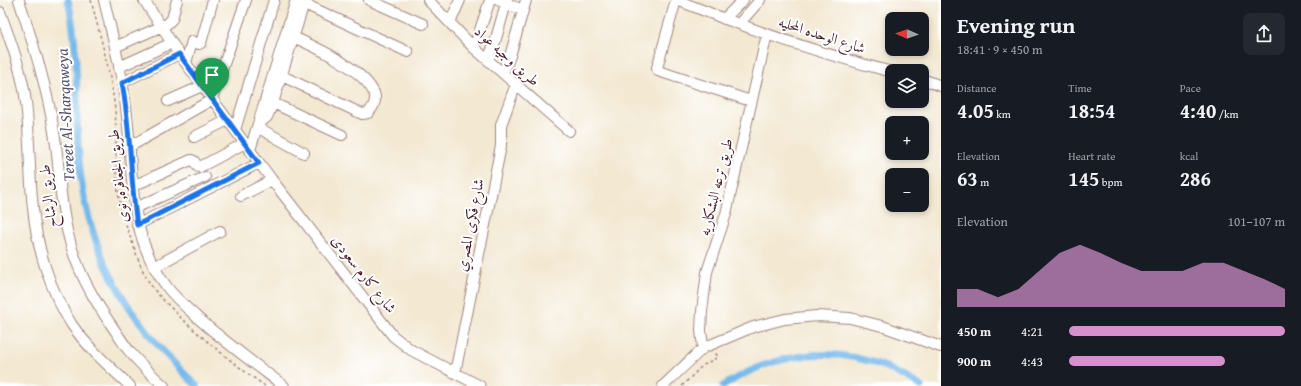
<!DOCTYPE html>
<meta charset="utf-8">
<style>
:root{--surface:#171b24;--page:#242831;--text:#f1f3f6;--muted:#9ea1a6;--accent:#d690ce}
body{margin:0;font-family:"Gentium Book Plus",Amiri,serif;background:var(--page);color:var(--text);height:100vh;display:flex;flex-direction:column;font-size:15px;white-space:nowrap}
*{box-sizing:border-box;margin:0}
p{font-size:13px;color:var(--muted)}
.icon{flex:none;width:22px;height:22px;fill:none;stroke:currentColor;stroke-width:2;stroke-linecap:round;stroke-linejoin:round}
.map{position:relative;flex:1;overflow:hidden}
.drawer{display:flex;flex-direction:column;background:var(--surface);width:360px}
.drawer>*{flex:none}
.needle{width:26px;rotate:272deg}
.tools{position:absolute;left:885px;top:12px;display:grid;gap:8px}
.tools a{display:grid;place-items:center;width:44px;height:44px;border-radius:8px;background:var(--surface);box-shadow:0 2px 6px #0003;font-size:20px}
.pin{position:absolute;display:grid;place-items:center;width:34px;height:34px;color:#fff;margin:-41px -17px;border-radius:50% 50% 50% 0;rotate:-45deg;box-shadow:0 0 4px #0007}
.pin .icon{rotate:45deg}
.round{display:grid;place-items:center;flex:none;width:42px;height:42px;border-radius:8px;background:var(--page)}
.headline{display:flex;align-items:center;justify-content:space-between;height:68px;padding:0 16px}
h1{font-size:22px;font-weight:700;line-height:30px}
.stats{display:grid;grid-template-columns:repeat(3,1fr);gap:6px;height:68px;padding:4px 16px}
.stats div{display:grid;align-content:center}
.stats b{font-size:20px;font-weight:700}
.stats small{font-size:11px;font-weight:400}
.stats p{font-size:11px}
.chart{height:112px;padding:8px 16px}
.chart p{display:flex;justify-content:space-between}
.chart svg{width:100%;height:72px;margin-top:4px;fill:var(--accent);opacity:.7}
ul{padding:0 16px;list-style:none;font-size:13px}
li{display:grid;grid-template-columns:64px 48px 1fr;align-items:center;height:30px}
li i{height:10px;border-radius:5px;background:var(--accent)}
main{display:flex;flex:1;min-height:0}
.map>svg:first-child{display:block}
</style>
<main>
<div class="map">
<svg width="941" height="386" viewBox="0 0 941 386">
<rect width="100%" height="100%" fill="#fff"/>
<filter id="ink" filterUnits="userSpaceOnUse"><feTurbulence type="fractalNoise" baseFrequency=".025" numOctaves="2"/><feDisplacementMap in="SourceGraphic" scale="8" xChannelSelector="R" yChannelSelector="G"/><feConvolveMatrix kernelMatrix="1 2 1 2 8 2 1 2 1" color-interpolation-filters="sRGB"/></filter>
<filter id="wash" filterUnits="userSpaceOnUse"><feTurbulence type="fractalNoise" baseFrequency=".012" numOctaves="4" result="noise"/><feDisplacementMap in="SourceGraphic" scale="16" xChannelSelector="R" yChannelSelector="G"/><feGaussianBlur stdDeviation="0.9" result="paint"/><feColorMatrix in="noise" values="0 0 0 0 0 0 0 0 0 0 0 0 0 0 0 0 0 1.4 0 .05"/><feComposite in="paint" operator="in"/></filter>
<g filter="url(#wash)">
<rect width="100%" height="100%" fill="#f3e8d2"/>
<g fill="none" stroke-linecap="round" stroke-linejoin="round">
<path stroke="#74b9eb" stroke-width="7" d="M 68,0 C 79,46 76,95 78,142 C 81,244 124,317 197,386
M 723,386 C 772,354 831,344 886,367 C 898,373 910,380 921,386"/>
</g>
</g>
<g filter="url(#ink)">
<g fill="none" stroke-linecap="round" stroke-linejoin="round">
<g stroke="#9e847e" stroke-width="12">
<path id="minor" d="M 19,0 C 33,43 47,87 54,132 C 60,166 59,201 68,234 C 76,270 95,302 116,332 C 120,338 125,346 130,352 C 140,364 152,375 164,386
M 104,0 C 113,38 123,77 127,116 C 134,177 127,234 167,287 C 176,299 188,309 199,319 C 226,343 255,364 284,386
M 144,0 L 179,54 L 272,180 L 393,336 L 411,350 L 480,386
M 369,0 L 423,24
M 428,0 L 474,48 L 569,131
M 498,0 L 523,10
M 676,0 L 657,68 L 658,71 L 751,101
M 677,0 C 747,29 819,53 892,72
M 298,1 L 408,52
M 0,12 C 11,42 22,71 26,102 C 30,137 29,173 33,208 C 37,248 50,291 72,325 C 88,348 109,366 130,386
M 724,19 L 743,0
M 450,23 L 460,0
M 739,24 L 760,0
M 115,47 L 167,24 L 172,19 L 177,0
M 474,48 L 490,0
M 488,60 L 495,42 L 507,0
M 186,63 L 192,41 L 199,44 L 201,43 L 213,0
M 119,67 L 172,43
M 274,72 L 362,114 L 368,113 C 373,108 377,101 374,93 C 363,68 310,44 286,34
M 503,73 L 510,56 L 526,0
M 922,79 L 941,86
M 122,83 L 179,54
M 212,99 L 246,0
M 168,101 L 202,86
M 273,103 L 342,135
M 261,122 L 267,117 L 273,103 L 305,0
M 257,127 L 304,153
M 235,130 L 274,0
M 194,137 L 228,120
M 129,147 L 213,99
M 250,150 L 296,0
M 133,186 L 191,160 L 194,161 L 198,167 L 200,167 L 245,143
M 241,196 L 272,180
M 135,208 L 205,177
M 137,225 L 259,163
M 154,267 L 220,231
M 703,348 L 701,330 L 702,311 L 707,272 L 726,214 L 767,34
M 455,373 L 501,146 L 501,125 L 516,84
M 663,386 L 703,348 L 753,327 L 785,319 L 817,316 L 850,318 L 882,326 L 941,347"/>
</g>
<path stroke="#9e847e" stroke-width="1.5" stroke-dasharray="3 3" stroke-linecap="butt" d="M 91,0 C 100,36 111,73 115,110 C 117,137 115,164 118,192 C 121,212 128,231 135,250 C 139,263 145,277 153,288 C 161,299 171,307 180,317 C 207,342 235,365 265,386
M 682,386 L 702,366 L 718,357 L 715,352"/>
<use href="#minor" stroke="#fff" stroke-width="10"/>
</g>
</g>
<g fill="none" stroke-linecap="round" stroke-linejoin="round" filter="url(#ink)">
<g stroke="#fff" stroke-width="8">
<path id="route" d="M 179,54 L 259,163 L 137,225 C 130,178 131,130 122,83 Z"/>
</g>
<use href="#route" stroke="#1a73e8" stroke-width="5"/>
</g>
<g text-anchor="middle" stroke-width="4" stroke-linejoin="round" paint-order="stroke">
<g font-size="15" fill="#4a1f2b" stroke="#fff">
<text transform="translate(822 35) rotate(18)" y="5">شارع الوحده المحليه</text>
<text transform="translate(507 56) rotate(42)" y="5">طريق وجيه عواد</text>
<text transform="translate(118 176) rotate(-96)" y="5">طريق الجعافره, نوى</text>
<text transform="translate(716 187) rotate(-76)" y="5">طريق ترعه البشكاريه</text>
<text transform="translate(48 196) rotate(-97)" y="5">طريق الرشاح</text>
<text transform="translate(470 225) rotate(-79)" y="5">شارع فكرى المصري</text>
<text transform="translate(364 274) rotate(52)" y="5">شارع كارم سعودى</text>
</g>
<g font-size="16" font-style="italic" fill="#59556e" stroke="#fff">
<text transform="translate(65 115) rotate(-93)" y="6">Tereet Al-Sharqaweya</text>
</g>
</g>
</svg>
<div class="tools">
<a><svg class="needle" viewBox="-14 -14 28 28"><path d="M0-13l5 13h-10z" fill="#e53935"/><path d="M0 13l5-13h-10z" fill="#9ea1a6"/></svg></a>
<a><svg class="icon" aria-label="layers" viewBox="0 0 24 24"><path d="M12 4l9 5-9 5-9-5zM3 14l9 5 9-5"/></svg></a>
<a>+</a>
<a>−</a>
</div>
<div class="pin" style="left:212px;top:99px;background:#1e9e55"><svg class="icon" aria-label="arrive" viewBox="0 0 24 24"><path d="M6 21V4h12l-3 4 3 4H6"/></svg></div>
</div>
<section class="drawer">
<div class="headline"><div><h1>Evening run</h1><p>18:41 · 9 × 450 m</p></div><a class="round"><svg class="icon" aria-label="share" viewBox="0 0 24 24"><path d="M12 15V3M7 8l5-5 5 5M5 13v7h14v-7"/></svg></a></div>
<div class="stats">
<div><p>Distance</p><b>4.05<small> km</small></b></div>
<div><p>Time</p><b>18:54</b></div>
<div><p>Pace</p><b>4:40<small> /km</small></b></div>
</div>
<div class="stats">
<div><p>Elevation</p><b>63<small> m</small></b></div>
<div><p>Heart rate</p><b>145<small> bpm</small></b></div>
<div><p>kcal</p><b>286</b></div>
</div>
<div class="chart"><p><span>Elevation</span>101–107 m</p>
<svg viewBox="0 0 160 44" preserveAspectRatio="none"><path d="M0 44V33L10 33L20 38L30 33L40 22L50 11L60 6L70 11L80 17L90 22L100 22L110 22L120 17L130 17L140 22L150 27L160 33V44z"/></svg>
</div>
<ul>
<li><b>450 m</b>4:21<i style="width:100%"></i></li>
<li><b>900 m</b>4:43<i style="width:72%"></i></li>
</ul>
</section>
</main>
